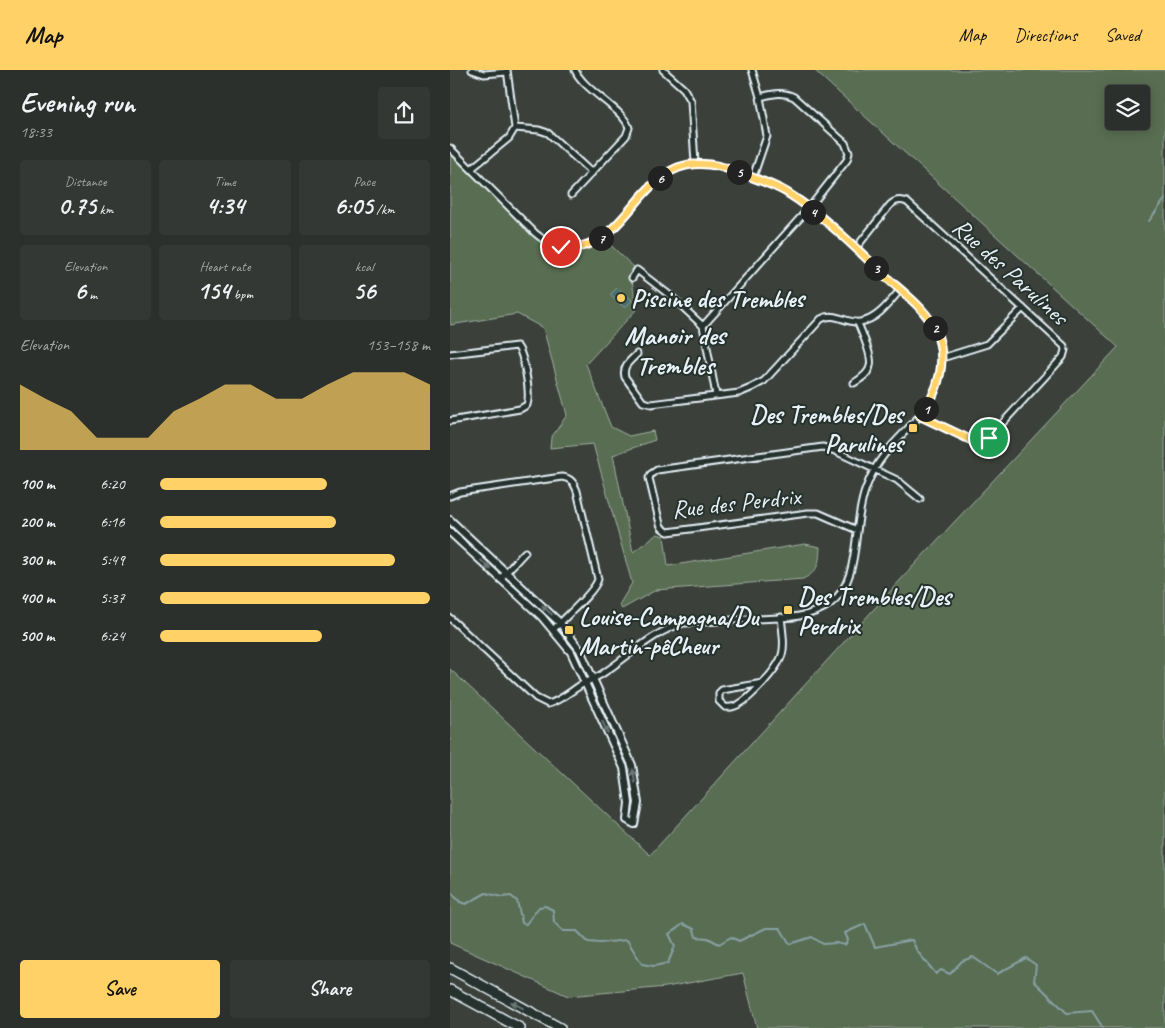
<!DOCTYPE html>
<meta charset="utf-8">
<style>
:root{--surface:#2c302c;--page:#343834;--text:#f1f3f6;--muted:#a6a9a9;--line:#484b48;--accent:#ffd166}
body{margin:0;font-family:Caveat,sans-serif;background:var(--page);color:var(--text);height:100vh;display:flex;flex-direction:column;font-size:19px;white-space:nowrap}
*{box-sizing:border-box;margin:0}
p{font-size:16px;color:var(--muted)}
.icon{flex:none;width:28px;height:28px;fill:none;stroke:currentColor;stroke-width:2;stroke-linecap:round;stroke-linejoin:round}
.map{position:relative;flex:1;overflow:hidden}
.panel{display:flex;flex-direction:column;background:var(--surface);width:450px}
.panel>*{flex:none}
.fabs{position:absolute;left:655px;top:15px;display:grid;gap:10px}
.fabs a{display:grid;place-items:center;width:45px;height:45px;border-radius:5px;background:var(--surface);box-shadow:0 2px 12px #0003,0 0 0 1px var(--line);font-size:25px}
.pin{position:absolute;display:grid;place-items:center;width:42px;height:42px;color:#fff;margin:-21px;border:2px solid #fff;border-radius:50%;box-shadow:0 1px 5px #0007}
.km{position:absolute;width:25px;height:25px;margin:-12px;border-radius:50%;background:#222;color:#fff;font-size:14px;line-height:25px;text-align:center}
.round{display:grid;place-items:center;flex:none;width:52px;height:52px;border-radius:5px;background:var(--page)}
.headline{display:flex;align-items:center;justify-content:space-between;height:85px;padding:0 20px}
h1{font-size:28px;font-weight:800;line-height:38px}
.metrics{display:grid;grid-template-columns:repeat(3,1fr);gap:8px;height:85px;padding:5px 20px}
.metrics div{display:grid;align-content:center;border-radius:5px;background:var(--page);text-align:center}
.metrics b{font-size:25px;font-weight:800}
.metrics small{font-size:14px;font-weight:400}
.metrics p{font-size:14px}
.chart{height:140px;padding:10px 20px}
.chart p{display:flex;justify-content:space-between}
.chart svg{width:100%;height:90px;margin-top:5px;fill:var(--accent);opacity:.7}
.button{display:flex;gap:10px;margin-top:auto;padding:10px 20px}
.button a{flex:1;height:58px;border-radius:5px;background:var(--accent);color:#111;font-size:20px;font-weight:800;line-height:58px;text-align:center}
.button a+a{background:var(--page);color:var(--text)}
ul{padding:0 20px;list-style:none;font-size:16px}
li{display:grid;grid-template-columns:80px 60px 1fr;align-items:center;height:38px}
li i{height:12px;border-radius:6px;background:var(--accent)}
header{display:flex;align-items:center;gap:30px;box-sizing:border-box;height:70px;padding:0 25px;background:var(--accent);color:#111}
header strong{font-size:24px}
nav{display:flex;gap:28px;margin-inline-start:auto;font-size:18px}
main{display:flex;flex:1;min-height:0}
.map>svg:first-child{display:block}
</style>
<header>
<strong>Map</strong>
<nav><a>Map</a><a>Directions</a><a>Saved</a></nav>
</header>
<main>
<section class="panel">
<div class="headline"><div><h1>Evening run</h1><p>18:33</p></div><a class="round"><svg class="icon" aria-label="share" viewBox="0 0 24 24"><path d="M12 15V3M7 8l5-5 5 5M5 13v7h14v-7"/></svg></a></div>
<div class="metrics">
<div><p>Distance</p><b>0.75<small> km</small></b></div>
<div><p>Time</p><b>4:34</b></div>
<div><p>Pace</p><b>6:05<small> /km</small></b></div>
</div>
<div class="metrics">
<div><p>Elevation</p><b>6<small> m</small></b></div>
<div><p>Heart rate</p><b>154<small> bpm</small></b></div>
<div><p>kcal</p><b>56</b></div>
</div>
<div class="chart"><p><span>Elevation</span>153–158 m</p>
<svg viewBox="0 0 160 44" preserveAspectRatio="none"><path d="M0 44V12L10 19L20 25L30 38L40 38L50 38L60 25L70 19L80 12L90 12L100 19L110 19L120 12L130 6L140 6L150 6L160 12V44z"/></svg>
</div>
<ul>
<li><b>100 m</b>6:20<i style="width:62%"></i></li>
<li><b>200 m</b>6:16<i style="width:65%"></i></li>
<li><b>300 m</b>5:49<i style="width:87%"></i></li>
<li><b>400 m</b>5:37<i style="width:100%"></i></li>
<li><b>500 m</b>6:24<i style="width:60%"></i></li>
</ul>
<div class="button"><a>Save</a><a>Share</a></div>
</section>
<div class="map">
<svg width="715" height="958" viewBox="0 0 715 958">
<rect width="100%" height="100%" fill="#3b403b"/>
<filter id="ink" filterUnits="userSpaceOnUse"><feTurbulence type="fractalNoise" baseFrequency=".02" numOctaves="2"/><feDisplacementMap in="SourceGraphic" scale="10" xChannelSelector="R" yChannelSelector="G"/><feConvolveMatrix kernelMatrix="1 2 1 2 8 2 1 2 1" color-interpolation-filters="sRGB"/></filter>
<g filter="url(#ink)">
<path fill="#586d51" stroke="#a0afa4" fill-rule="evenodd" d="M 364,0 L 715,0 L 715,958 L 307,958 L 293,903 L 216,917 L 118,926 L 0,873 L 0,599 L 200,785 L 465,494 L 668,277 ZM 664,24 L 691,24 L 691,51 L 664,51 Z
M 0,78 L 97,172 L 126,177 L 152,167 L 187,200 L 182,209 L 186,240 L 136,294 L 161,357 L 179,366 L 203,361 L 205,370 L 163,385 L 183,482 L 207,464 L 214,466 L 218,496 L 355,474 L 370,477 C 369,494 369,501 353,509 L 206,520 L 172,539 L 169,535 L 182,513 L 143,374 L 100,378 L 101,368 L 117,345 L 93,258 L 67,244 L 0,255 Z"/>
<path fill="#486c6d" stroke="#88a1a5" d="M 167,218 L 182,230 L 175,238 L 160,225 Z"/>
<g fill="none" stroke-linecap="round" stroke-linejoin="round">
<path stroke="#88a1a5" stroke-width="2" d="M 699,151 L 715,129
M 0,821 L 10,832 L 16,834 L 36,823 L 52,827 L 61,826 L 67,831 L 72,853 L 76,854 L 89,837 L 95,836 L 103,840 L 104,852 L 113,861 L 127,861 L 138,872 L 150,873 L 177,870 L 192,894 L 204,896 L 218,893 L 225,876 L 219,864 L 233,854 L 244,859 L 246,867 L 258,868 L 269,874 L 281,867 L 289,871 L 316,858 L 330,858 L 340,874 L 362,867 L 373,874 L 386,873 L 395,875 L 398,870 L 395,863 L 415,854 L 425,877 L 462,870 L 467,881 L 486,904 L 491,900 L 500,904 L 512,891 L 523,887 L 547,904 L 576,888 L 586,895 L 584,911 L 617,943 L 642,941 L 653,958"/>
<g stroke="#e8f1f8" stroke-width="9">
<path id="minor" d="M 22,0 L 34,4 L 57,2
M 213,0 L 234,19 L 241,31 L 245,93
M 302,0 L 310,27 L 317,66 L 303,107
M 65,58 L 89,60 L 98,63 L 142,103
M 0,78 L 85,163 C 95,172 105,177 119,177 C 174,179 187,105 237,95 C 256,91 274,97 292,104 C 307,109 323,114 336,122 C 371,143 402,174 431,202 C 445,215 461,227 473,242 C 491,262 495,288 488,313 C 480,343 452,361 434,385 C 426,395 420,407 416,418 C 401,456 413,508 380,534 C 358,550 327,548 301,549 C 279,550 256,552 234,553 C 204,561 178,587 152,604 C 146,608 138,611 131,615 C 121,621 110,631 98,634 L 86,628 L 0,548
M 21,99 L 59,68 L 65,58 L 57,0
M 121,125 L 176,66 L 179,58 C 175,40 133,20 125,0
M 406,178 L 440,135 C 445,130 450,129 457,132 L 614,276 L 615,280 L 613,287 L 536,371 L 525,372 L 470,346
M 182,208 L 187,200 L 222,227 L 253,256 L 266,325
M 253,256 L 359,138 L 397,90 L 399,83 L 395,73 L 344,27 C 332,21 323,24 310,27
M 0,284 L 67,276 C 74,284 81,324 77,335 L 70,339 L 0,351
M 187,284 C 180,291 172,296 175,307 L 193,332 L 201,334 L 289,323 L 301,318 L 314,311 L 371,249 C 385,241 396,254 410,252 C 427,250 440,232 450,220
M 492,288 L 537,274 L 573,238
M 404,313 C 410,309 419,304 420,296 C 423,287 412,263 408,253
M 0,426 L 10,422 L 112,407 C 121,408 124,413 127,421 L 148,509 C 146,521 113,549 104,559
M 407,460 L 368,443 L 358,443 L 218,462 L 212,458 L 210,454 L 199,408 L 201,404 L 207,400 L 373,377 L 385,381 L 447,410 L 470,429
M 50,509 L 75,482
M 313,613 C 304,622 289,640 275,637 L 269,631 L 269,623 L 272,620 L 313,613 C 337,586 335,582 331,547"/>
</g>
<g stroke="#e8f1f8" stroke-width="10">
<path id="tertiary" d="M 0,450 L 110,553 L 130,580 L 182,695 L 188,733 L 184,754 L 177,750 L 179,733 L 174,698 L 121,582 L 92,547 L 0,462"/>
</g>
<g stroke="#e8f1f8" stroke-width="12">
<path id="trunk" d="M 0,898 L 110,958
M 0,920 L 70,958"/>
</g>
<use href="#minor" stroke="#26332d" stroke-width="5"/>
<use href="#tertiary" stroke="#26332d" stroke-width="6"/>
<use href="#trunk" stroke="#26332d" stroke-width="9"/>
</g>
<defs><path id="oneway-solid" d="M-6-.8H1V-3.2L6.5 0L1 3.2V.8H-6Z" transform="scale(1.25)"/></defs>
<g fill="#6a7674">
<use href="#oneway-solid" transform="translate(36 495) rotate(43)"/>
<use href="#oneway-solid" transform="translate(97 540) rotate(-137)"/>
<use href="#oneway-solid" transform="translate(155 657) rotate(65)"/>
<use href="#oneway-solid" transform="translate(184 706) rotate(-100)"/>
<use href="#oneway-solid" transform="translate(67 935) rotate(-152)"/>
</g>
</g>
<g fill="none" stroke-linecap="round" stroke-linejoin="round" filter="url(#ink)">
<g stroke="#fff" stroke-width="10">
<path id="route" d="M 111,177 C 118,177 126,178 133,176 C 180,163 194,95 247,94 C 263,93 276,98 291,103 C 306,109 322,114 336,122 C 373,145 406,178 437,208 C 454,224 477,239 486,261 C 498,290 489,321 470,346 L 525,372 L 532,372 L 539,368"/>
</g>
<use href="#route" stroke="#ffd166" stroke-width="6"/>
</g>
<g fill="#ffd166" stroke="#26332d" stroke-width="2">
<circle cx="171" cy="228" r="5"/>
<rect x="458" y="353" width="10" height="10" rx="2.5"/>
<rect x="333" y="535" width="10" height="10" rx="2.5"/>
<rect x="114" y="555" width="10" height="10" rx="2.5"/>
</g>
<g text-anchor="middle" stroke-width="4" stroke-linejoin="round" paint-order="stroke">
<g font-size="25" fill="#e8f1f8" stroke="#26332d">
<text transform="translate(561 201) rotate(42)" y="9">Rue des Parulines</text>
<text transform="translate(286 432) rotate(-6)" y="9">Rue des Perdrix</text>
</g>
<g font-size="25" font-weight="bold" fill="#e8f1f8" stroke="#26332d" text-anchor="start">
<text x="181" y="237">Piscine des Trembles</text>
<text x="453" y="353" text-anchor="end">Des Trembles/Des<tspan x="453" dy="29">Parulines</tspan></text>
<text x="348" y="535">Des Trembles/Des<tspan x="348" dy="29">Perdrix</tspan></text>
<text x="129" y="555">Louise-Campagna/Du<tspan x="129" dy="29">Martin-pêCheur</tspan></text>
</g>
<g font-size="26" font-weight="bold" fill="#e8f1f8" stroke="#26332d">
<text x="225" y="274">Manoir des<tspan x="225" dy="30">Trembles</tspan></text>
</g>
</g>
</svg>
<div class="fabs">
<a><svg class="icon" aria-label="layers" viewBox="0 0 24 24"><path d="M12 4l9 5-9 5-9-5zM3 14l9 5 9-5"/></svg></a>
</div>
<div class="pin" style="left:539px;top:368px;background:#1e9e55"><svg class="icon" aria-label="arrive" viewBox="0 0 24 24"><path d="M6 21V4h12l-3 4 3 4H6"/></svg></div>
<div class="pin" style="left:111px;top:177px;background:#d93025"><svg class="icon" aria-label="check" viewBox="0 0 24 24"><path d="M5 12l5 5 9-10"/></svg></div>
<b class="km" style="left:476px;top:339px">1</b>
<b class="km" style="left:485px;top:258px">2</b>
<b class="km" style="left:426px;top:198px">3</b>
<b class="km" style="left:363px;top:142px">4</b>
<b class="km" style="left:289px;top:102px">5</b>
<b class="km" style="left:210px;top:108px">6</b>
<b class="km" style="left:151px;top:168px">7</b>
</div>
</main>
